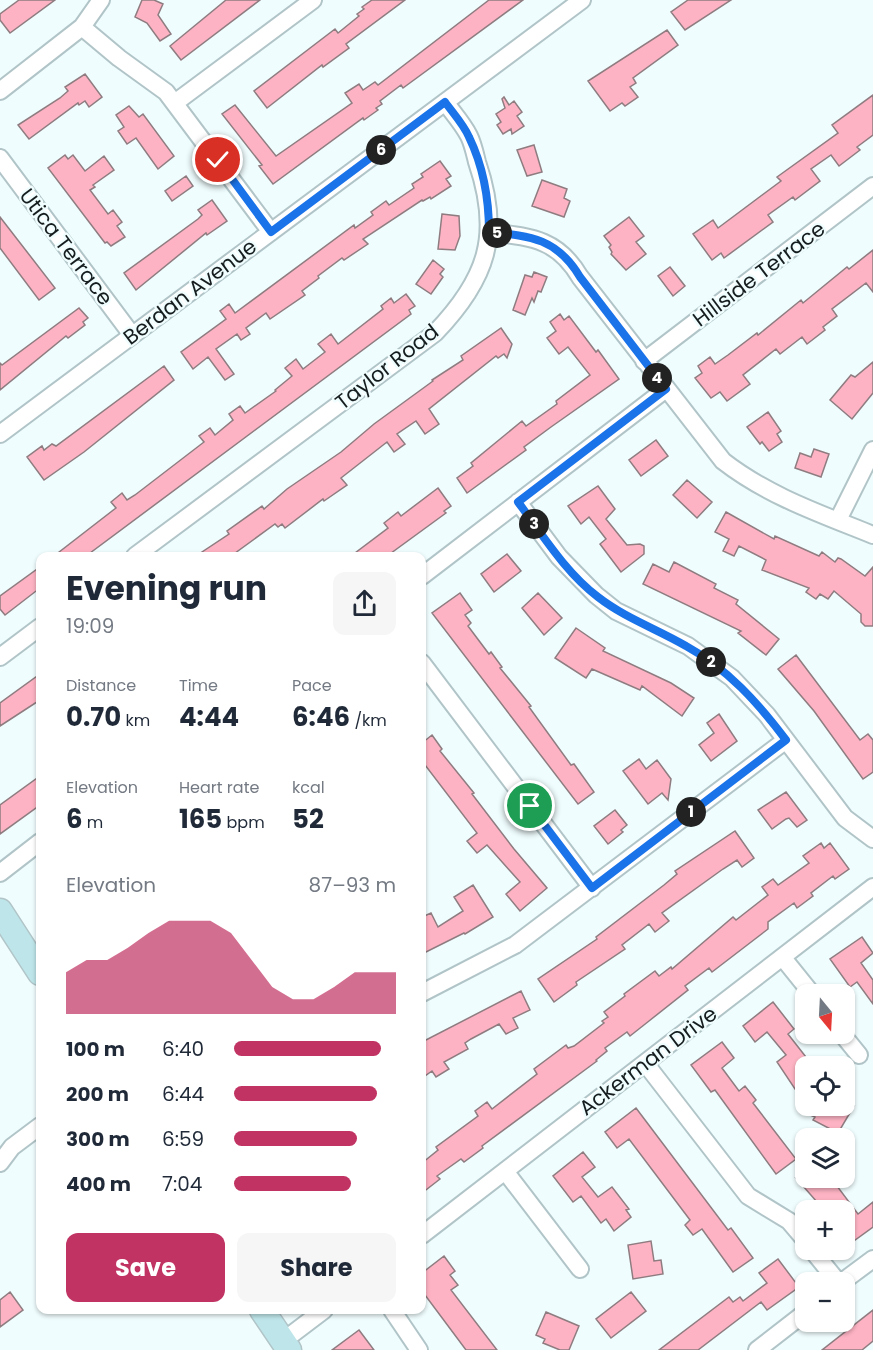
<!DOCTYPE html>
<meta charset="utf-8">
<style>
:root{--surface:#fff;--page:#f6f6f7;--text:#1f2937;--muted:#747a83;--accent:#c03363}
body{margin:0;font-family:Poppins,sans-serif;background:var(--page);color:var(--text);height:100vh;display:flex;flex-direction:column;font-size:22px;white-space:nowrap}
*{box-sizing:border-box;margin:0}
p{font-size:20px;color:var(--muted)}
.icon{flex:none;width:33px;height:33px;fill:none;stroke:currentColor;stroke-width:2;stroke-linecap:round;stroke-linejoin:round}
.map{position:relative;flex:1;overflow:hidden}
.panel{position:absolute;left:36px;top:552px;width:390px;height:762px;display:flex;flex-direction:column;background:var(--surface);border-radius:12px;box-shadow:0 2px 4px #0004}
.panel>*{flex:none}
.needle{width:39px;rotate:162deg}
.tools{position:absolute;left:795px;top:984px;display:grid;gap:12px}
.tools a{display:grid;place-items:center;width:60px;height:60px;border-radius:12px;background:var(--surface);box-shadow:0 2px 4px #0004;font-size:30px}
.pin{position:absolute;display:grid;place-items:center;width:51px;height:51px;color:#fff;margin:-26px;border:3px solid #fff;border-radius:50%;box-shadow:0 2px 6px #0007}
.km{position:absolute;width:30px;height:30px;margin:-15px;border-radius:50%;background:#222;color:#fff;font-size:16px;line-height:30px;text-align:center}
.round{display:grid;place-items:center;flex:none;width:63px;height:63px;border-radius:12px;background:var(--page)}
.headline{display:flex;align-items:center;justify-content:space-between;height:102px;padding:0 30px}
h1{font-size:33px;font-weight:700;line-height:45px}
.metrics{display:grid;grid-template-columns:repeat(3,1fr);gap:9px;height:102px;padding:6px 30px}
.metrics div{display:grid;align-content:center}
.metrics b{font-size:26px;font-weight:700}
.metrics small{font-size:16px;font-weight:400}
.metrics p{font-size:16px}
.chart{height:168px;padding:12px 30px}
.chart p{display:flex;justify-content:space-between}
.chart svg{width:100%;height:108px;margin-top:6px;fill:var(--accent);opacity:.7}
.cta{display:flex;gap:12px;margin-top:auto;padding:12px 30px}
.cta a{flex:1;height:69px;border-radius:12px;background:var(--accent);color:#fff;font-size:24px;font-weight:700;line-height:69px;text-align:center}
.cta a+a{background:var(--page);color:var(--text)}
ul{padding:0 30px;list-style:none;font-size:20px}
li{display:grid;grid-template-columns:96px 72px 1fr;align-items:center;height:45px}
li i{height:15px;border-radius:8px;background:var(--accent)}
.map>svg:first-child{display:block}
</style>
<div class="map">
<svg width="873" height="1350" viewBox="0 0 873 1350">
<rect width="100%" height="100%" fill="#f0fdfe"/>
<path fill="#fdb3c3" stroke="#8e7c80" stroke-width="1.5" d="M 19,0 L 55,0 L 10,33 L 0,20 L 0,14 Z
M 142,0 L 154,0 L 163,4 L 158,15 L 171,34 L 160,41 L 147,23 L 135,17 Z
M 226,0 L 260,0 L 181,60 L 170,46 Z
M 372,0 L 405,0 L 346,44 L 349,48 L 323,67 L 322,65 L 267,108 L 254,91 L 335,29 L 338,33 L 359,16 L 357,14 L 364,9 L 362,7 Z
M 489,0 L 523,0 L 403,88 L 401,85 L 380,101 L 382,104 L 376,108 L 378,110 L 364,120 L 363,118 L 273,184 L 259,166 L 262,165 L 222,114 L 235,105 L 276,156 L 352,103 L 345,93 L 359,84 L 363,90 L 375,82 L 378,85 Z
M 688,0 L 731,0 L 685,30 L 671,12 Z
M 667,30 L 678,45 L 633,78 L 636,83 L 630,87 L 638,97 L 625,106 L 622,103 L 610,111 L 588,81 Z
M 85,74 L 102,97 L 89,107 L 85,101 L 79,105 L 78,103 L 29,139 L 18,125 L 60,98 L 68,91 L 65,87 Z
M 873,95 L 873,135 L 857,147 L 860,150 L 839,166 L 831,155 L 811,169 L 820,181 L 795,200 L 793,197 L 768,215 L 773,222 L 724,258 L 721,253 L 712,260 L 693,234 L 713,220 L 718,228 L 781,181 L 777,177 L 838,133 L 832,125 Z
M 504,97 L 509,105 L 514,101 L 522,112 L 517,116 L 524,126 L 512,134 L 511,129 L 503,134 L 497,125 L 501,122 L 496,114 L 505,108 L 502,99 Z
M 129,106 L 139,117 L 143,114 L 174,156 L 158,169 L 136,138 L 127,144 L 118,131 L 124,127 L 116,115 Z
M 534,145 L 542,172 L 527,176 L 517,150 Z
M 65,155 L 68,159 L 73,155 L 85,171 L 104,156 L 114,170 L 93,185 L 95,187 L 90,190 L 108,214 L 113,210 L 122,222 L 117,226 L 125,237 L 111,246 L 107,242 L 105,243 L 48,168 Z
M 440,161 L 451,176 L 446,179 L 451,186 L 431,199 L 430,197 L 423,201 L 422,200 L 363,239 L 368,244 L 344,260 L 342,258 L 318,276 L 319,278 L 302,291 L 305,295 L 270,319 L 266,313 L 246,328 L 250,334 L 241,340 L 237,334 L 216,349 L 234,374 L 225,380 L 208,357 L 193,369 L 181,352 L 226,319 L 220,311 L 229,304 L 235,313 L 354,225 L 355,228 L 373,215 L 371,212 L 386,201 L 389,205 L 414,188 L 412,184 L 423,177 L 421,174 Z
M 186,176 L 193,186 L 172,201 L 165,191 Z
M 542,180 L 567,189 L 564,198 L 570,201 L 564,217 L 532,206 Z
M 212,200 L 227,221 L 207,235 L 206,233 L 136,290 L 124,273 L 198,219 L 202,215 L 198,210 Z
M 442,214 L 459,216 L 460,236 L 455,250 L 438,249 Z
M 0,217 L 55,288 L 39,300 L 0,248 Z
M 629,217 L 644,236 L 636,242 L 646,254 L 626,270 L 611,254 L 612,252 L 609,247 L 611,245 L 604,236 Z
M 873,250 L 873,292 L 866,283 L 832,309 L 837,316 L 823,327 L 825,330 L 807,344 L 802,337 L 780,354 L 776,349 L 743,375 L 750,384 L 727,401 L 720,392 L 711,398 L 695,378 L 702,373 L 698,366 L 710,357 L 715,364 L 728,355 L 757,333 L 758,335 L 801,300 L 803,303 L 847,267 L 849,269 Z
M 433,260 L 444,269 L 440,274 L 443,277 L 431,294 L 416,284 Z
M 670,267 L 685,286 L 673,296 L 658,276 Z
M 534,272 L 547,277 L 541,292 L 538,291 L 534,302 L 532,298 L 525,315 L 513,310 L 525,275 L 532,277 Z
M 406,294 L 415,306 L 409,310 L 411,314 L 86,556 L 54,556 L 116,508 L 111,502 L 122,493 L 127,500 L 135,495 L 204,442 L 199,436 L 210,428 L 215,435 L 233,420 L 229,414 L 240,406 L 245,413 L 276,391 L 275,390 L 292,376 L 285,368 L 296,359 L 303,369 L 325,352 L 318,344 L 331,334 L 338,344 L 383,309 L 381,306 L 391,298 L 394,303 Z
M 79,308 L 88,318 L 83,322 L 85,325 L 68,338 L 66,336 L 0,390 L 0,363 L 2,365 Z
M 560,314 L 564,320 L 569,316 L 596,352 L 598,350 L 619,379 L 551,427 L 524,447 L 526,450 L 467,493 L 457,478 L 473,466 L 471,463 L 522,421 L 526,426 L 557,404 L 556,401 L 590,375 L 568,347 L 559,354 L 547,338 L 556,331 L 550,322 Z
M 501,328 L 512,344 L 507,358 L 504,354 L 498,358 L 496,356 L 429,409 L 439,424 L 425,434 L 416,421 L 397,434 L 405,444 L 394,452 L 387,442 L 341,478 L 347,485 L 324,501 L 323,499 L 285,528 L 282,524 L 278,527 L 275,524 L 231,556 L 196,556 L 229,534 L 227,531 L 262,506 L 264,509 L 287,489 L 341,452 L 374,424 L 433,381 L 432,380 L 463,360 L 461,356 Z
M 873,362 L 873,393 L 852,419 L 830,400 L 851,375 L 855,377 Z
M 164,366 L 174,380 L 84,452 L 44,480 L 27,457 L 42,446 L 44,450 L 52,444 L 56,446 Z
M 768,412 L 781,431 L 777,434 L 782,442 L 769,451 L 762,442 L 760,444 L 747,427 Z
M 656,440 L 668,456 L 641,476 L 629,460 Z
M 814,449 L 829,454 L 821,477 L 795,468 L 800,453 L 811,457 Z
M 687,480 L 712,502 L 697,518 L 673,495 Z
M 598,486 L 615,509 L 606,519 L 627,545 L 640,544 L 644,546 L 644,554 L 621,572 L 600,544 L 606,539 L 589,517 L 581,524 L 568,506 Z
M 438,488 L 451,506 L 444,511 L 446,513 L 387,556 L 351,556 L 388,528 L 384,523 L 398,512 L 401,516 Z
M 726,512 L 774,539 L 775,536 L 819,556 L 822,552 L 835,562 L 838,558 L 841,559 L 865,576 L 873,567 L 873,626 L 865,626 L 861,622 L 861,614 L 834,591 L 828,599 L 820,594 L 816,599 L 806,592 L 809,588 L 762,570 L 766,560 L 739,546 L 734,556 L 723,551 L 729,539 L 715,532 Z
M 507,554 L 521,571 L 494,592 L 481,574 Z
M 674,562 L 716,584 L 714,588 L 738,600 L 736,604 L 779,639 L 766,655 L 738,633 L 741,631 L 643,584 L 653,564 L 669,572 Z
M 40,567 L 40,588 L 5,615 L 0,609 L 0,596 Z
M 460,593 L 472,610 L 465,615 L 471,623 L 468,626 L 489,654 L 491,652 L 502,667 L 500,668 L 531,706 L 529,707 L 571,765 L 574,764 L 594,792 L 578,804 L 432,613 Z
M 538,593 L 562,618 L 544,635 L 522,608 Z
M 576,628 L 605,648 L 603,651 L 671,683 L 694,698 L 682,716 L 642,686 L 640,690 L 592,669 L 586,678 L 555,658 Z
M 796,655 L 860,740 L 868,734 L 873,740 L 873,772 L 863,779 L 814,711 L 778,669 Z
M 40,674 L 40,700 L 0,726 L 0,703 Z
M 719,714 L 737,741 L 711,761 L 699,745 L 714,733 L 707,723 Z
M 432,735 L 442,749 L 440,751 L 474,793 L 472,794 L 514,849 L 547,888 L 520,911 L 506,894 L 520,882 L 487,845 L 477,853 L 467,841 L 477,833 L 422,761 L 422,743 Z
M 639,759 L 646,769 L 657,760 L 671,779 L 668,800 L 662,793 L 648,804 L 623,771 Z
M 40,776 L 40,805 L 0,834 L 0,805 Z
M 786,792 L 807,820 L 797,827 L 789,818 L 786,819 L 772,829 L 758,810 Z
M 615,810 L 627,825 L 621,830 L 623,832 L 608,844 L 594,826 Z
M 735,831 L 754,858 L 742,867 L 737,860 L 723,869 L 662,913 L 669,921 L 655,932 L 649,924 L 622,945 L 625,949 L 576,982 L 577,985 L 554,1002 L 538,979 L 597,939 L 596,937 L 664,885 L 677,874 L 675,871 Z
M 821,843 L 824,848 L 830,843 L 849,869 L 835,879 L 833,876 L 811,893 L 813,896 L 797,908 L 794,903 L 768,922 L 768,929 L 712,972 L 709,968 L 685,986 L 688,990 L 649,1021 L 630,1036 L 627,1032 L 605,1048 L 607,1051 L 596,1060 L 597,1061 L 482,1146 L 483,1148 L 464,1162 L 461,1159 L 437,1176 L 440,1179 L 422,1193 L 422,1163 L 438,1150 L 436,1147 L 478,1116 L 475,1111 L 487,1102 L 492,1109 L 537,1074 L 534,1069 L 566,1045 L 568,1048 L 574,1046 L 604,1023 L 602,1021 L 608,1017 L 604,1012 L 625,996 L 624,994 L 655,971 L 659,976 L 671,967 L 672,969 L 733,917 L 736,920 L 768,895 L 762,887 L 773,879 L 778,885 L 809,863 L 803,856 Z
M 473,885 L 493,917 L 465,934 L 464,933 L 422,954 L 422,917 L 431,913 L 438,927 L 463,911 L 454,897 Z
M 862,937 L 873,953 L 861,963 L 873,980 L 873,1004 L 857,982 L 850,987 L 830,959 Z
M 521,991 L 530,1010 L 513,1018 L 518,1028 L 506,1034 L 499,1024 L 471,1039 L 465,1043 L 468,1049 L 444,1062 L 449,1069 L 436,1077 L 432,1071 L 422,1078 L 422,1042 Z
M 773,1002 L 794,1029 L 788,1034 L 813,1066 L 806,1066 L 806,1086 L 797,1092 L 777,1062 L 786,1055 L 767,1032 L 755,1042 L 743,1026 Z
M 722,1042 L 734,1058 L 722,1068 L 739,1091 L 745,1086 L 756,1100 L 753,1103 L 796,1159 L 776,1174 L 715,1090 L 711,1092 L 691,1065 Z
M 812,1106 L 854,1106 L 838,1133 L 813,1120 L 815,1117 L 808,1114 Z
M 636,1108 L 728,1230 L 731,1228 L 753,1258 L 733,1272 L 702,1229 L 693,1235 L 685,1225 L 690,1220 L 629,1139 L 617,1148 L 605,1132 Z
M 583,1152 L 595,1167 L 582,1177 L 598,1197 L 612,1187 L 629,1209 L 626,1210 L 631,1217 L 614,1231 L 606,1219 L 601,1223 L 581,1196 L 573,1202 L 553,1176 Z
M 796,1178 L 831,1178 L 858,1214 L 873,1202 L 873,1227 L 851,1243 L 844,1235 L 844,1210 L 824,1210 Z
M 651,1241 L 654,1261 L 661,1260 L 663,1274 L 633,1279 L 628,1245 Z
M 444,1256 L 455,1271 L 450,1275 L 458,1285 L 451,1290 L 497,1350 L 466,1350 L 422,1291 L 422,1273 Z
M 778,1259 L 799,1287 L 767,1310 L 761,1302 L 698,1350 L 659,1350 L 729,1297 L 733,1302 L 740,1297 L 743,1301 L 767,1283 L 759,1273 Z
M 10,1292 L 23,1310 L 0,1327 L 0,1300 Z
M 631,1292 L 646,1311 L 611,1338 L 596,1319 Z
M 873,1310 L 873,1341 L 862,1350 L 822,1350 Z
M 546,1312 L 579,1326 L 569,1350 L 560,1350 L 543,1343 L 545,1339 L 536,1335 Z
M 359,1330 L 374,1350 L 332,1350 Z"/>
<g fill="none" stroke-linecap="round" stroke-linejoin="round">
<g stroke="#b1c5c8" stroke-width="20">
<path id="street" d="M 82,27 L 119,58 L 166,92 L 271,232
M 0,91 L 82,27 L 101,0
M 176,102 L 313,0
M 0,158 L 132,335
M 489,232 C 530,237 557,238 580,277 L 723,461 C 768,496 821,514 873,535
M 644,361 L 873,186
M 0,434 L 582,0
M 518,502 L 559,557 L 596,595 L 616,611 L 688,646 L 732,678 L 767,715 L 845,818 L 873,839
M 838,520 L 873,450
M 135,556 L 435,333 C 487,279 502,235 477,162 C 475,154 473,144 469,136 C 463,124 453,113 445,102
M 422,576 L 666,389
M 0,657 L 40,627
M 422,663 L 592,888
M 0,873 L 40,842
M 783,958 L 812,994
M 422,993 L 515,945 L 786,740
M 842,1034 L 859,1055
M 645,1063 L 748,1196 L 789,1221 L 806,1241
M 0,1163 L 12,1147 L 40,1126
M 505,1171 L 580,1269
M 422,1235 L 873,887
M 812,1250 L 838,1282
M 842,1282 L 873,1259
M 392,1310 L 419,1350
M 283,1341 L 324,1310
M 757,1350 L 806,1312"/>
</g>
<g stroke="#b1c5c8" stroke-width="27">
<path id="secondary" d="M 0,911 L 40,973
M 262,1310 L 289,1350"/>
</g>
<use href="#street" stroke="#fff" stroke-width="16"/>
<use href="#secondary" stroke="#bee6ea" stroke-width="24"/>
</g>
<g fill="none" stroke-linecap="round" stroke-linejoin="round">
<g stroke="#fff" stroke-width="12">
<path id="route" d="M 218,160 L 271,232 L 445,102 C 453,113 464,125 469,137 C 483,166 489,199 489,232 C 530,236 557,238 580,277 L 666,389 L 518,502 C 542,534 565,572 598,597 C 625,618 657,629 686,646 C 728,669 758,703 786,740 L 592,888 L 530,806"/>
</g>
<use href="#route" stroke="#1a73e8" stroke-width="8"/>
</g>
<g text-anchor="middle" stroke-width="4.5" stroke-linejoin="round" paint-order="stroke">
<g font-size="21" fill="#161d1e" stroke="#f0fdfe">
<text transform="translate(66 247) rotate(53)" y="7">Utica Terrace</text>
<text transform="translate(759 274) rotate(-37)" y="7">Hillside Terrace</text>
<text transform="translate(190 292) rotate(-37)" y="7">Berdan Avenue</text>
<text transform="translate(387 367) rotate(-38)" y="7">Taylor Road</text>
<text transform="translate(648 1061) rotate(-37)" y="7">Ackerman Drive</text>
</g>
</g>
</svg>
<div class="tools">
<a><svg class="needle" viewBox="-14 -14 28 28"><path d="M0-13l5 13h-10z" fill="#e53935"/><path d="M0 13l5-13h-10z" fill="#747a83"/></svg></a>
<a><svg class="icon" aria-label="locate" viewBox="0 0 24 24"><circle cx="12" cy="12" r="6"/><path d="M12 2v4M12 18v4M2 12h4M18 12h4"/></svg></a>
<a><svg class="icon" aria-label="layers" viewBox="0 0 24 24"><path d="M12 4l9 5-9 5-9-5zM3 14l9 5 9-5"/></svg></a>
<a>+</a>
<a>−</a>
</div>
<div class="pin" style="left:530px;top:806px;background:#1e9e55"><svg class="icon" aria-label="arrive" viewBox="0 0 24 24"><path d="M6 21V4h12l-3 4 3 4H6"/></svg></div>
<div class="pin" style="left:218px;top:160px;background:#d93025"><svg class="icon" aria-label="check" viewBox="0 0 24 24"><path d="M5 12l5 5 9-10"/></svg></div>
<b class="km" style="left:691px;top:812px">1</b>
<b class="km" style="left:711px;top:662px">2</b>
<b class="km" style="left:534px;top:524px">3</b>
<b class="km" style="left:657px;top:378px">4</b>
<b class="km" style="left:497px;top:233px">5</b>
<b class="km" style="left:381px;top:150px">6</b>
<section class="panel">
<div class="headline"><div><h1>Evening run</h1><p>19:09</p></div><a class="round"><svg class="icon" aria-label="share" viewBox="0 0 24 24"><path d="M12 15V3M7 8l5-5 5 5M5 13v7h14v-7"/></svg></a></div>
<div class="metrics">
<div><p>Distance</p><b>0.70<small> km</small></b></div>
<div><p>Time</p><b>4:44</b></div>
<div><p>Pace</p><b>6:46<small> /km</small></b></div>
</div>
<div class="metrics">
<div><p>Elevation</p><b>6<small> m</small></b></div>
<div><p>Heart rate</p><b>165<small> bpm</small></b></div>
<div><p>kcal</p><b>52</b></div>
</div>
<div class="chart"><p><span>Elevation</span>87–93 m</p>
<svg viewBox="0 0 160 44" preserveAspectRatio="none"><path d="M0 44V27L10 22L20 22L30 17L40 11L50 6L60 6L70 6L80 11L90 22L100 33L110 38L120 38L130 33L140 27L150 27L160 27V44z"/></svg>
</div>
<ul>
<li><b>100 m</b>6:40<i style="width:91%"></i></li>
<li><b>200 m</b>6:44<i style="width:88%"></i></li>
<li><b>300 m</b>6:59<i style="width:76%"></i></li>
<li><b>400 m</b>7:04<i style="width:72%"></i></li>
</ul>
<div class="cta"><a>Save</a><a>Share</a></div>
</section>
</div>
